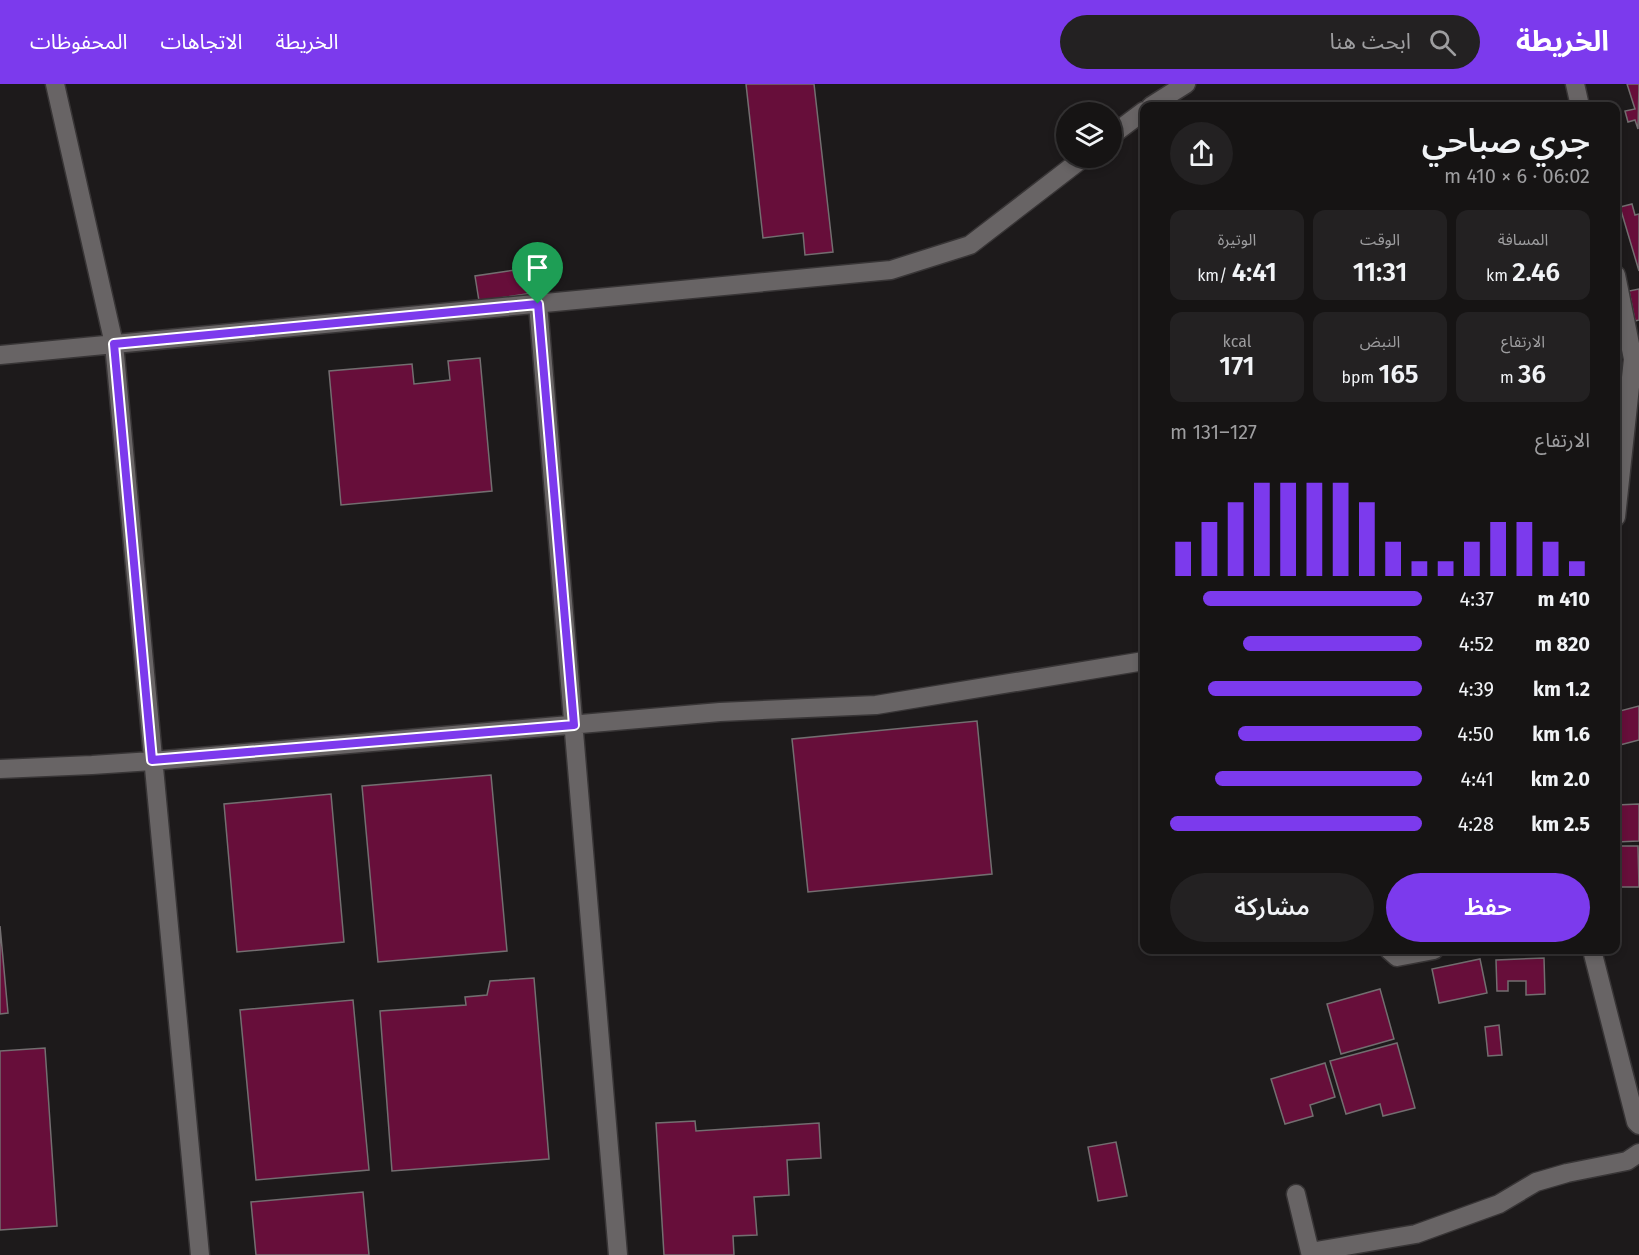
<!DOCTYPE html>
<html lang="ar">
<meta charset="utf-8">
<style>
:root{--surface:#161414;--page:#232122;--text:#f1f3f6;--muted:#9e9ea0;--line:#353334;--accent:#7c3aed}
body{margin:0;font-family:"Fira Sans","Noto Sans Arabic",sans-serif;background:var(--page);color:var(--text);direction:rtl;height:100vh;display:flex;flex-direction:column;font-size:22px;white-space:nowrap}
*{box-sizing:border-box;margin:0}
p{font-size:20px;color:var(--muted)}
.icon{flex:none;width:33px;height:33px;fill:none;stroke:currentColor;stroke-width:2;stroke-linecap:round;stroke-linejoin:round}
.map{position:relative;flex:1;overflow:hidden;direction:ltr}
.side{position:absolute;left:1140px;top:18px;width:480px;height:852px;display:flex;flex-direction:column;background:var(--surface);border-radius:12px;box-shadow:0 3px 9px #0003,0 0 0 2px var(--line);direction:rtl}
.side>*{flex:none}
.controls{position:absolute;left:1056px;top:18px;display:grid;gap:12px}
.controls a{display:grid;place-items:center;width:66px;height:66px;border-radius:50%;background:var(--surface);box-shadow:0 3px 9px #0003,0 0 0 2px var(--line);font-size:30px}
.pin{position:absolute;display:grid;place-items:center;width:51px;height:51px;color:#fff;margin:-62px -26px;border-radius:50% 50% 50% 0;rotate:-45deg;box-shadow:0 0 6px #0007}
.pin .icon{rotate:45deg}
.round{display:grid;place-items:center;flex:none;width:63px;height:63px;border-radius:32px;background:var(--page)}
.summary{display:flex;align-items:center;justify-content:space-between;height:102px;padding:0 30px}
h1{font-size:33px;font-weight:600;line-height:45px}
.stats{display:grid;grid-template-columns:repeat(3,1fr);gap:9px;height:102px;padding:6px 30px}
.stats div{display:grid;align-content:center;border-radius:12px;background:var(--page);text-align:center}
.stats b{font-size:26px;font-weight:600}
.stats small{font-size:16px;font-weight:400}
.stats p{font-size:16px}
.chart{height:168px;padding:12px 30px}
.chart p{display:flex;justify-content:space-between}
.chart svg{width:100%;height:108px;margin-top:6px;stroke:var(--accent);stroke-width:6}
.button{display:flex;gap:12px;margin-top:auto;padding:12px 30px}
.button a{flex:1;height:69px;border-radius:36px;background:var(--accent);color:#fff;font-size:24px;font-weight:600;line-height:69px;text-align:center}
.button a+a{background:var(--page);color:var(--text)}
ul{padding:0 30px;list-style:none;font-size:20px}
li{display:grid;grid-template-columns:96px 72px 1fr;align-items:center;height:45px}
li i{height:15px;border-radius:8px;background:var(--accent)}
header{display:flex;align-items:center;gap:36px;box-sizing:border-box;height:84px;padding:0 30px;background:var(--accent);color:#fff}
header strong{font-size:28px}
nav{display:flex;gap:33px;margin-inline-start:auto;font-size:21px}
.search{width:420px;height:54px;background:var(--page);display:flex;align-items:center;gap:15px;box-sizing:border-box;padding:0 21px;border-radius:33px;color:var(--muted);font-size:22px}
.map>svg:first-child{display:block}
</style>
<header>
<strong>الخريطة</strong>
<div class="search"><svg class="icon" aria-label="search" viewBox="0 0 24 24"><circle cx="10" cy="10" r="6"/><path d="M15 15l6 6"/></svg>ابحث هنا</div>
<nav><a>الخريطة</a><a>الاتجاهات</a><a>المحفوظات</a></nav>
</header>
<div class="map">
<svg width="1639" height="1171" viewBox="0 0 1639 1171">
<rect width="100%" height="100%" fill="#1d1a1b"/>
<path fill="#670e3a" stroke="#736e70" stroke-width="1.5" d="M 746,0 L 814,0 L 833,168 L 805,171 L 803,149 L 763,154 Z
M 1627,0 L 1639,0 L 1638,45 L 1635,36 L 1628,38 L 1625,27 L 1635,25 Z
M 1632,120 L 1635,131 L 1639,130 L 1639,187 L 1620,123 Z
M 529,184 L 533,209 L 479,217 L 475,192 Z
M 1639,205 L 1639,236 L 1635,237 L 1629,207 Z
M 480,274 L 492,407 L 341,421 L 329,287 L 412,280 L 414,300 L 450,296 L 448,277 Z
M 1639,622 L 1639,656 L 1616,662 L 1616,628 Z
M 977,637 L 992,790 L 808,808 L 792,655 Z
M 491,691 L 507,867 L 378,878 L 362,702 Z
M 331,710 L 344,858 L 237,868 L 224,720 Z
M 1639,720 L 1639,757 L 1616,758 L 1616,721 Z
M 1616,762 L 1638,762 L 1639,803 L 1616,803 Z
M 0,842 L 8,929 L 0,930 Z
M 1544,874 L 1545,910 L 1526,911 L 1526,897 L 1508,897 L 1508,907 L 1497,907 L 1496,876 Z
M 1480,875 L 1487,909 L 1439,919 L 1432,885 Z
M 534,894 L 549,1075 L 392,1087 L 380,927 L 466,921 L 465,913 L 487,911 L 490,897 Z
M 1380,905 L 1394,955 L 1341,970 L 1327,920 Z
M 353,916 L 369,1086 L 256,1096 L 240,926 Z
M 1499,941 L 1502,971 L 1488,972 L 1485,943 Z
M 1397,959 L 1415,1024 L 1383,1032 L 1380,1020 L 1346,1030 L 1330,977 Z
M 45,964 L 57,1142 L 0,1146 L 0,967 Z
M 1325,979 L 1335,1013 L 1310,1021 L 1313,1032 L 1285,1040 L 1271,995 Z
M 695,1037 L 696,1047 L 819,1039 L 821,1074 L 787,1076 L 789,1111 L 754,1113 L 757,1151 L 733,1152 L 734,1171 L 664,1171 L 656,1039 Z
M 1116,1058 L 1127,1112 L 1098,1117 L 1088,1063 Z
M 363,1108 L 369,1171 L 256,1171 L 251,1118 Z"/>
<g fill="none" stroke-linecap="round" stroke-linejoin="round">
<g stroke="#383536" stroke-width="21">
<path id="street" d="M 55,0 L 114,260 L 200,1171
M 1575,0 L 1580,22
M 1151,22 L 1186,0
M 1112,51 L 1144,27
M 1616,191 L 1633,275 L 1616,433
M 538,220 L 618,1171
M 0,271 L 891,186 L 970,161 L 1083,74
M 0,685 L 92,681 L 152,677 L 720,628 L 876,621 L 1144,577
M 1389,866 L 1397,873 L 1434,866
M 1592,866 L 1636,1038 L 1639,1041
M 1296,1110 L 1310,1168 L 1416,1150 L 1499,1120 L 1536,1098 L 1567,1089 L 1627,1077 L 1639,1069"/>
</g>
<use href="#street" stroke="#686465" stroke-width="18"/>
</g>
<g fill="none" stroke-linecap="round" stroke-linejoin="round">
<g stroke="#fff" stroke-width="12">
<path id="route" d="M 538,220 L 574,641 L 152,676 L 114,260 Z"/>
</g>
<use href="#route" stroke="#7c3aed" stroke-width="8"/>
</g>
</svg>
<div class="controls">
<a><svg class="icon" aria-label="layers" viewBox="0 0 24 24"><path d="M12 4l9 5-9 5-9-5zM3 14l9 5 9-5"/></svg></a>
</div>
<div class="pin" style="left:538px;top:220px;background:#1e9e55"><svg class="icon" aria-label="arrive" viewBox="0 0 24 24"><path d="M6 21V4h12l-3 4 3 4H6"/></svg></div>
<section class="side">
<div class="summary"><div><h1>جري صباحي</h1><p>06:02 · 6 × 410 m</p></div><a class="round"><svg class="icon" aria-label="share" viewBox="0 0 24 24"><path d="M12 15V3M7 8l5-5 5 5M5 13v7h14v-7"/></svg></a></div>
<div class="stats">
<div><p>المسافة</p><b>2.46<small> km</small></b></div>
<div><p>الوقت</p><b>11:31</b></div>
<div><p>الوتيرة</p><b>4:41<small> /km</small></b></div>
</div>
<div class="stats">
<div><p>الارتفاع</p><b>36<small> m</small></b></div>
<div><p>النبض</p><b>165<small> bpm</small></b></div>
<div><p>kcal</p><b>171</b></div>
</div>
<div class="chart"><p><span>الارتفاع</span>127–131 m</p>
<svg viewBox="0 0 160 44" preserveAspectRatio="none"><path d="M5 44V30M15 44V22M25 44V14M35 44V6M45 44V6M55 44V6M65 44V6M75 44V14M85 44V30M95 44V38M105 44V38M115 44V30M125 44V22M135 44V22M145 44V30M155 44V38"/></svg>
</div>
<ul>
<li><b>410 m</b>4:37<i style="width:87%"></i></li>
<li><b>820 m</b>4:52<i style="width:71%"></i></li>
<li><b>1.2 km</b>4:39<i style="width:85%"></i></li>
<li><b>1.6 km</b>4:50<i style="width:73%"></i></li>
<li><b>2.0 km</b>4:41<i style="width:82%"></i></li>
<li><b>2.5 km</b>4:28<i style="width:100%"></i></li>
</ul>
<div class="button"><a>حفظ</a><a>مشاركة</a></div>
</section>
</div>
